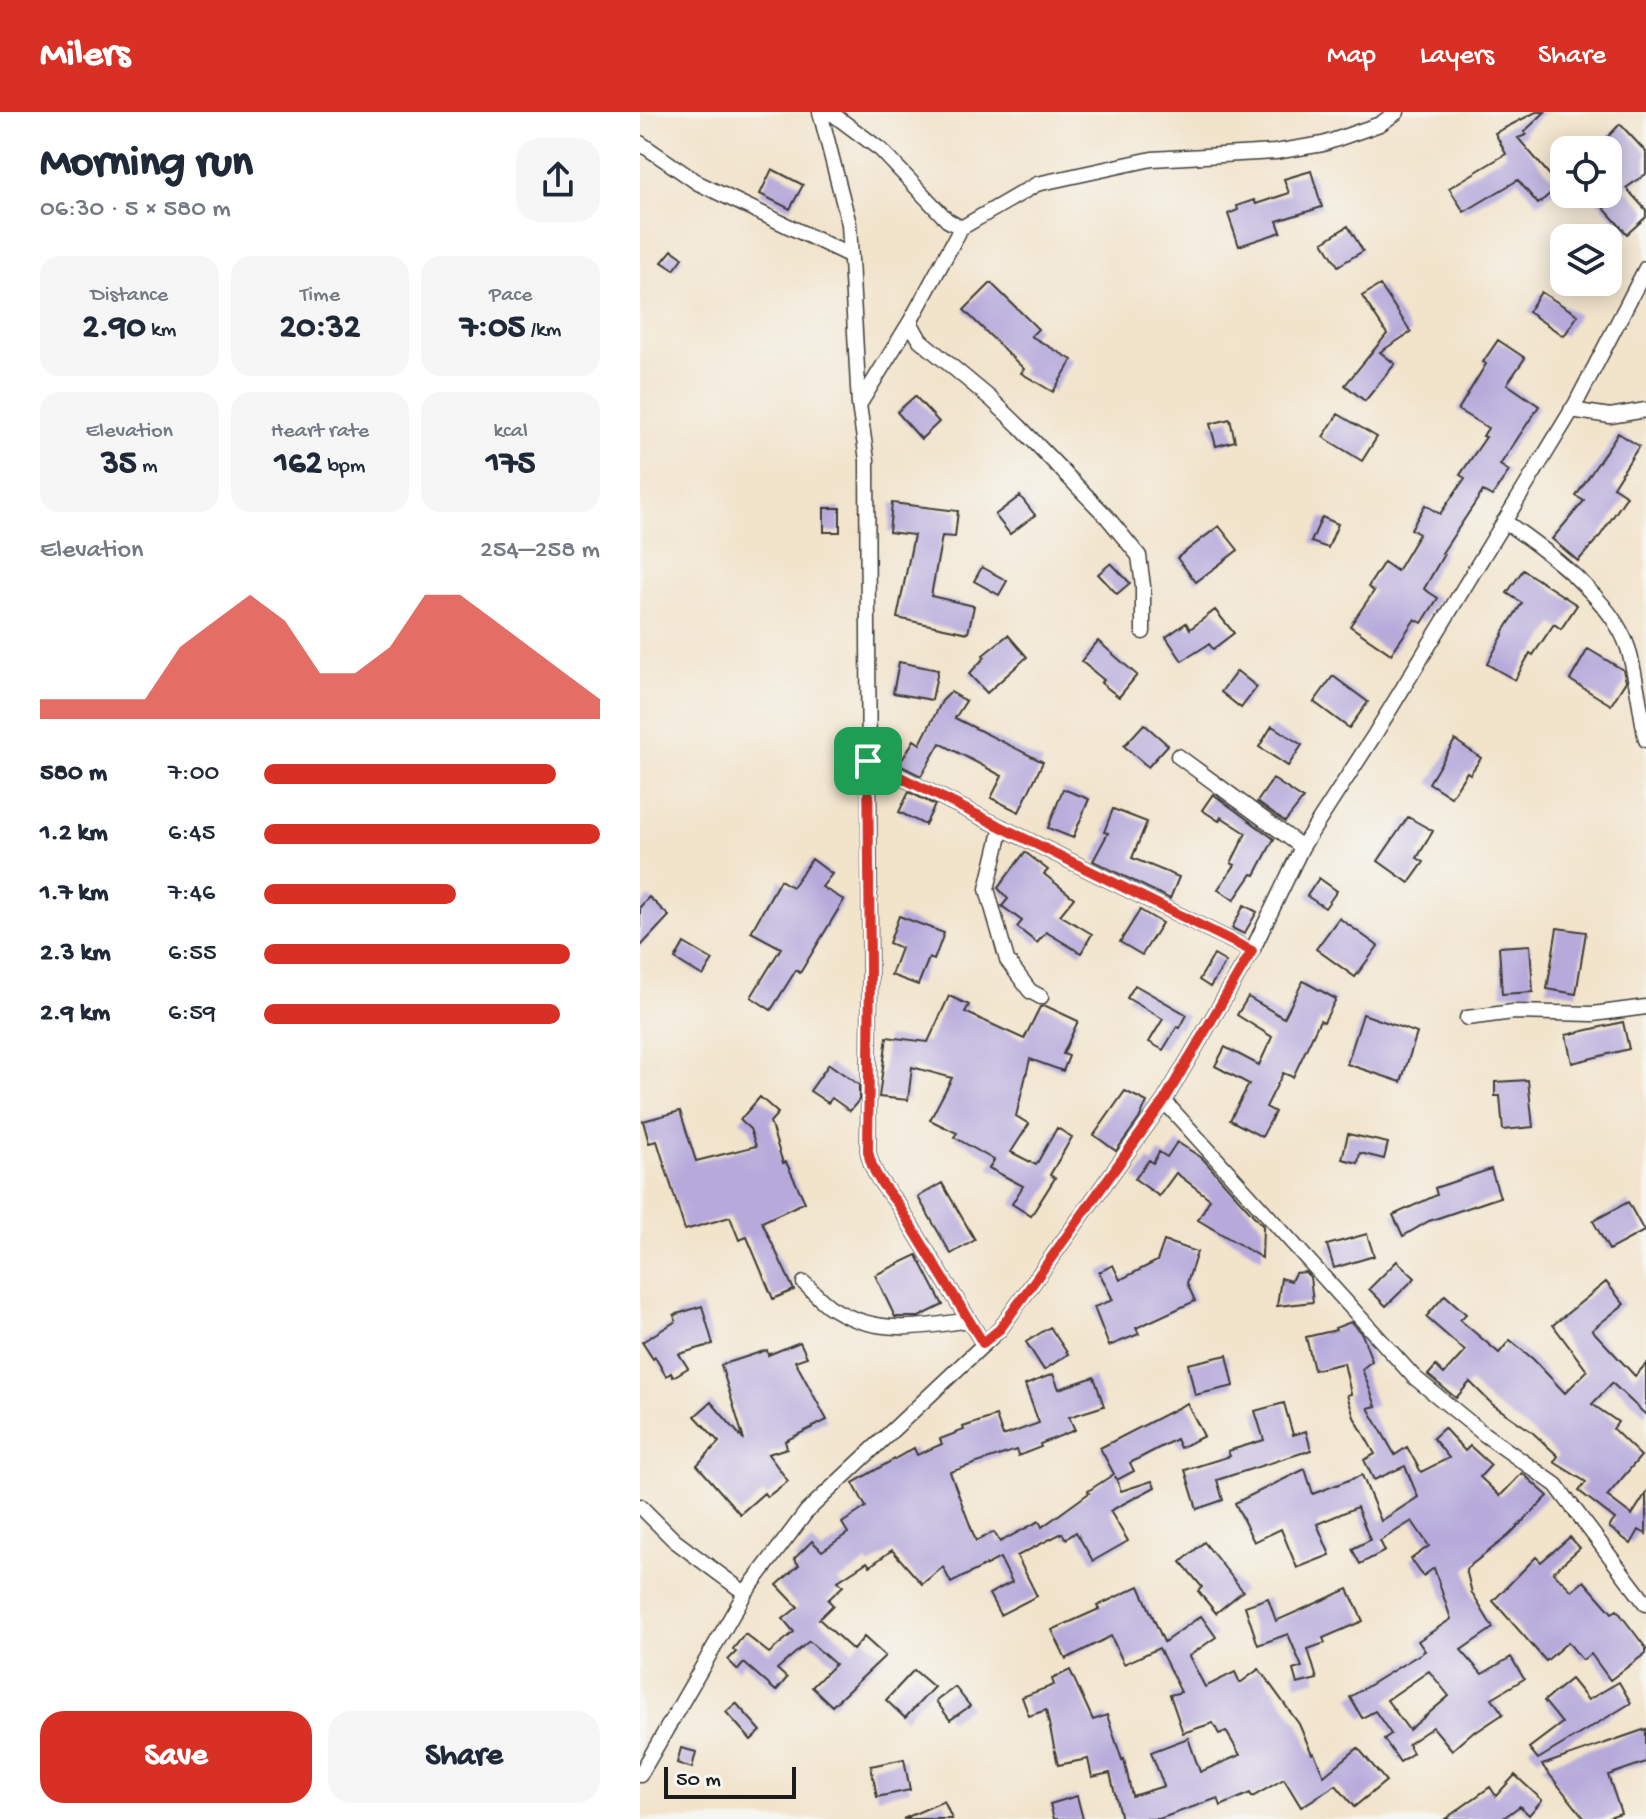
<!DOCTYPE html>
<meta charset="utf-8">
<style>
:root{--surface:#fff;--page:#f6f6f7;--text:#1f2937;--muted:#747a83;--accent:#d93025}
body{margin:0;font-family:"Gochi Hand",sans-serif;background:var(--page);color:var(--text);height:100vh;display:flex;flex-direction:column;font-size:30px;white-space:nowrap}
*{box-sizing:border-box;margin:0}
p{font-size:26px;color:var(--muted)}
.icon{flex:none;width:44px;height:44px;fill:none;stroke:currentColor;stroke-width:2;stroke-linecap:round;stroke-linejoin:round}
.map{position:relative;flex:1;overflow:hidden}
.details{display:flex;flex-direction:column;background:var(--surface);width:640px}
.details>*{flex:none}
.buttons{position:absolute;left:910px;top:24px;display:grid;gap:16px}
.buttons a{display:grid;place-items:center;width:72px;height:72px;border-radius:16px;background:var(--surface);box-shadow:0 4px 20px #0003;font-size:40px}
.scale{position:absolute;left:24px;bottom:20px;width:132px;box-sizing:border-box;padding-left:8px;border:4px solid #1c1c1c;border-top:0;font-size:22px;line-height:28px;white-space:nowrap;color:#1c1c1c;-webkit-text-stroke:6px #f6f6f2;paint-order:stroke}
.pin{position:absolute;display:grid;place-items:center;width:68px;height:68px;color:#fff;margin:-34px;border-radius:16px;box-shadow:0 4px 12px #0006}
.round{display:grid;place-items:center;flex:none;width:84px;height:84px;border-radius:24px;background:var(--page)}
.head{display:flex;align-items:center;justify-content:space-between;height:136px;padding:0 40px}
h1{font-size:44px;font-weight:700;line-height:60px}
.stats{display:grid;grid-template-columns:repeat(3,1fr);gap:12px;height:136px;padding:8px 40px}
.stats div{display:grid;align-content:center;border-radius:20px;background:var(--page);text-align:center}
.stats b{font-size:34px;font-weight:700}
.stats small{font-size:22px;font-weight:400}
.stats p{font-size:22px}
.chart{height:224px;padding:16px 40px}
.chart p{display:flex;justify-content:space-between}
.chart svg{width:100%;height:144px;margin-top:8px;fill:var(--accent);opacity:.7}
.primary-button{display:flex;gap:16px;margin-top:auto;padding:16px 40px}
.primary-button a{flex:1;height:92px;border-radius:24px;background:var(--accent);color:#fff;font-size:32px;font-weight:700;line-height:92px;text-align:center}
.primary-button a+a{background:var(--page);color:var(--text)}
ul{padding:0 40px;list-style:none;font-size:26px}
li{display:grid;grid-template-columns:128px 96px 1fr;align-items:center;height:60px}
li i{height:20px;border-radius:10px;background:var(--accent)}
header{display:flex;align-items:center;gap:48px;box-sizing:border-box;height:112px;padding:0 40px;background:var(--accent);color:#fff}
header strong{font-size:38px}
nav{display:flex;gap:44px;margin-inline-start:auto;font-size:28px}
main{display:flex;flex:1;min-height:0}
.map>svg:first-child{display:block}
</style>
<header>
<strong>Milers</strong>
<nav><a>Map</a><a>Layers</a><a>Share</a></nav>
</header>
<main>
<section class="details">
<div class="head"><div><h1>Morning run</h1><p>06:30 · 5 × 580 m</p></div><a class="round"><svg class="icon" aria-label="share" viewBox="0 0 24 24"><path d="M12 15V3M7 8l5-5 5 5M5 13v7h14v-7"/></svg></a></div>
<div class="stats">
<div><p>Distance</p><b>2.90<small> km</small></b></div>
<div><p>Time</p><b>20:32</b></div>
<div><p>Pace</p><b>7:05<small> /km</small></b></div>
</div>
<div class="stats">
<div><p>Elevation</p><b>35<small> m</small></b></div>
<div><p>Heart rate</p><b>162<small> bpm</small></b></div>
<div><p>kcal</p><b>175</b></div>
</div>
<div class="chart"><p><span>Elevation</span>254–258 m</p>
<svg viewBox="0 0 160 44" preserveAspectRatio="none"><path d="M0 44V38L10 38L20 38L30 38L40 22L50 14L60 6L70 14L80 30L90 30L100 22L110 6L120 6L130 14L140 22L150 30L160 38V44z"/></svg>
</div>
<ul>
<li><b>580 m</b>7:00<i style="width:87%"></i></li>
<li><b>1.2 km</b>6:45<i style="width:100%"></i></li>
<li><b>1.7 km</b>7:46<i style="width:57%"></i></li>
<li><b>2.3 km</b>6:55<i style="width:91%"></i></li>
<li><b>2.9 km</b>6:59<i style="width:88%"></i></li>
</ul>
<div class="primary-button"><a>Save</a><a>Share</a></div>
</section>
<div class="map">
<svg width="1006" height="1707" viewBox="0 0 1006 1707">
<rect width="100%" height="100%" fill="#f6f6f2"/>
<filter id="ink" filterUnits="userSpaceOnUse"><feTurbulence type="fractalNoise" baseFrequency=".0125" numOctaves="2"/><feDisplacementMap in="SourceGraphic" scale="16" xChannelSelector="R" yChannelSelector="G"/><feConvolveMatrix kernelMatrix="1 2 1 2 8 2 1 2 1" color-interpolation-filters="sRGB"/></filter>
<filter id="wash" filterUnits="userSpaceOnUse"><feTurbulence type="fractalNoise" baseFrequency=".006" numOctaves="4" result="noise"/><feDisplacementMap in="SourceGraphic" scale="32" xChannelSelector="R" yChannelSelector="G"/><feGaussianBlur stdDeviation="1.8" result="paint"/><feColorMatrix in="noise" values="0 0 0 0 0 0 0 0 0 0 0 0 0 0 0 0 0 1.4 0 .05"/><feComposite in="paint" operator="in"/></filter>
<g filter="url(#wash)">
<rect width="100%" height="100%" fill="#f2e3cb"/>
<g id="blocks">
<path fill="#b7aadb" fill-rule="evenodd" d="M 896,0 L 905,0 L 884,20 L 886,23 L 878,26 L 919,74 L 898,92 L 878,68 L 824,100 L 809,76 L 866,42 L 855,21 Z
M 980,12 L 1006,40 L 1006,62 L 986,76 L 1006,98 L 1006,105 L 987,122 L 951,82 L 968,82 L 968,38 L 960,33 Z
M 132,57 L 163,73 L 150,97 L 120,82 Z
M 671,59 L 682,95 L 637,109 L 641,120 L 599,134 L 588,102 L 598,98 L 597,94 L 614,88 L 616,92 L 649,81 L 644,67 Z
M 708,114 L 723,139 L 698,154 L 683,130 Z
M 32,138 L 43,146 L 34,158 L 22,150 Z
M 351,171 L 398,217 L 391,224 L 432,248 L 413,280 L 381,261 L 384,257 L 324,198 Z
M 740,173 L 771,220 L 740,240 L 755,252 L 725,289 L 705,273 L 747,222 L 722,184 Z
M 901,180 L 938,203 L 924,224 L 888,200 Z
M 858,228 L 885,246 L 867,272 L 899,294 L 860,353 L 869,359 L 852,384 L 843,379 L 802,441 L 804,442 L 784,477 L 798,486 L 782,511 L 775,507 L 751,542 L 710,514 L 734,479 L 728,475 L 744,450 L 757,459 L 779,422 L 771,417 L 785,393 L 800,402 L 825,366 L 820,363 L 846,325 L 843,324 L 848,316 L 818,298 L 846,252 L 843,250 Z
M 275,284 L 299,310 L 281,327 L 257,300 Z
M 698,302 L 737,325 L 722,349 L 683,325 Z
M 590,307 L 595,329 L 576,334 L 570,312 Z
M 978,321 L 999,334 L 973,375 L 987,384 L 960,424 L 938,449 L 912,427 L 944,389 L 936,384 Z
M 380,384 L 395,403 L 370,422 L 355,403 Z
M 252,391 L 318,399 L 315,425 L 302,424 L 291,484 L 334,494 L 328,521 L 257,506 L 274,423 L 249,420 Z
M 184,396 L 200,396 L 200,420 L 184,420 Z
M 682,405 L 698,412 L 688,436 L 671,430 Z
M 579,414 L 598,438 L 556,470 L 537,446 Z
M 471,451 L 490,471 L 477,482 L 458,462 Z
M 342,455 L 367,469 L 359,483 L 334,469 Z
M 883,458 L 937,493 L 921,517 L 914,512 L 893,543 L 890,541 L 875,568 L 847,552 L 863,523 L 862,522 L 882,491 L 867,481 Z
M 575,498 L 594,521 L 573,537 L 569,532 L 542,549 L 526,525 L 546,511 L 550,517 Z
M 368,523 L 387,545 L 347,581 L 329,562 L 345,545 L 343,543 Z
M 458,529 L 497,563 L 479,585 L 461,571 L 464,568 L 441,549 Z
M 948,537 L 983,558 L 986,569 L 971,593 L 930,568 Z
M 259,550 L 298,558 L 292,588 L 253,581 Z
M 597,559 L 617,575 L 601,596 L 581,580 Z
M 693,564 L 728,590 L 709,616 L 674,590 Z
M 311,580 L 326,589 L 315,606 L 403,650 L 379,700 L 351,686 L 362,664 L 300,631 L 281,664 L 259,653 L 274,628 L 280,632 L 302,589 Z
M 504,612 L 528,633 L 508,655 L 484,634 Z
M 632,614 L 662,633 L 648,654 L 619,635 Z
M 815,628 L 841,646 L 830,662 L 827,660 L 811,685 L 789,671 Z
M 633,667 L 663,687 L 645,710 L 617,690 Z
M 423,677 L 449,687 L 433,726 L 408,716 Z
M 269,680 L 295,693 L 285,713 L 259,700 Z
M 573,682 L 634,727 L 615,763 L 612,762 L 594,788 L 578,777 L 595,753 L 591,751 L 606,721 L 581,705 L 579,709 L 562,698 Z
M 473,697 L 507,710 L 492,746 L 539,765 L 530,787 L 453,749 L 468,721 L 464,720 Z
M 768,705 L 793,719 L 777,746 L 784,750 L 769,771 L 738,749 Z
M 385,740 L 408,758 L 404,762 L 434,786 L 420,803 L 452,822 L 441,841 L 406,820 L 397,831 L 377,815 L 382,809 L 362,794 L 368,787 L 358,776 Z
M 172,747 L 192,762 L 182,775 L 204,788 L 160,861 L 156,858 L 131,898 L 111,885 L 141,836 L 111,820 L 140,768 L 152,775 Z
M 679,766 L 697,779 L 685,796 L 667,784 Z
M 9,785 L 29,804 L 0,835 L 0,795 Z
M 604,793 L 617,800 L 604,822 L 592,816 Z
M 500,798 L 522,811 L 502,843 L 480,830 Z
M 259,804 L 304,821 L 294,848 L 289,846 L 278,873 L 251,863 L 261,836 L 249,831 Z
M 699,806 L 738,834 L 715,865 L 676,837 Z
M 917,816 L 946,820 L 936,882 L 907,877 Z
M 44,831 L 73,848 L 63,864 L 35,847 Z
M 890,833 L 893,880 L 862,882 L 859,835 Z
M 574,843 L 586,850 L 570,875 L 559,868 Z
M 663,869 L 696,887 L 684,910 L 680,908 L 653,965 L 643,961 L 626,995 L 635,1000 L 622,1025 L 590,1008 L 609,972 L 575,954 L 585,935 L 619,953 L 632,925 L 597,903 L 608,885 L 644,906 Z
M 495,873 L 547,903 L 540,916 L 537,915 L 523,938 L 509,930 L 523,907 L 487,886 Z
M 309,884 L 329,893 L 325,900 L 384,927 L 400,895 L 406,894 L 438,909 L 423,942 L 429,944 L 423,959 L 390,947 L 376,1004 L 389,1012 L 371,1040 L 396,1053 L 417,1016 L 432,1025 L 410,1063 L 415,1066 L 391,1104 L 372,1092 L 383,1074 L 349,1056 L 354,1048 L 314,1025 L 317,1021 L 290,1008 L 312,966 L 272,955 L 268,988 L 239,985 L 247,925 L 288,930 Z
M 723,902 L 777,921 L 761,970 L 707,952 Z
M 983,910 L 989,937 L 932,951 L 926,923 Z
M 189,952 L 219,973 L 219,988 L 210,999 L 192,986 L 188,991 L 170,979 Z
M 888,968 L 893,1015 L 863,1018 L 860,984 L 855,984 L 855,970 Z
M 485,979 L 507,990 L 499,1007 L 476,1039 L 454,1023 Z
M 120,985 L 138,1001 L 130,1010 L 143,1051 L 146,1050 L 165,1090 L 122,1110 L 154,1178 L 133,1187 L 107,1125 L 99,1128 L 90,1105 L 45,1118 L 17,1029 L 9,1031 L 3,1009 L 40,999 L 56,1049 L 116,1034 L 110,1017 L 100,1008 Z
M 708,1022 L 748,1031 L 744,1047 L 720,1041 L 718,1051 L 702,1047 Z
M 537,1030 L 562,1046 L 623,1114 L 622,1146 L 558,1108 L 570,1087 L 536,1061 L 519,1084 L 495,1067 L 509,1048 L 513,1051 L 519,1040 L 527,1045 Z
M 851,1057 L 860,1085 L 789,1109 L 763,1124 L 753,1103 L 797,1083 L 795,1076 Z
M 302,1071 L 335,1128 L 311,1142 L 278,1085 Z
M 988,1090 L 1004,1119 L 969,1138 L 953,1109 Z
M 727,1122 L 734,1144 L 694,1156 L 687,1133 Z
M 524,1129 L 557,1140 L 547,1171 L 555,1189 L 496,1216 L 499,1222 L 469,1234 L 454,1195 L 473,1188 L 459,1160 L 473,1153 L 480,1168 L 517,1149 Z
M 277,1143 L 303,1193 L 279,1205 L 255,1205 L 235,1163 Z
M 757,1149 L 775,1166 L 746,1194 L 729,1177 Z
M 665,1160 L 670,1165 L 673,1190 L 637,1194 L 641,1166 L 651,1169 L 655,1161 Z
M 966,1170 L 984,1192 L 952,1218 L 995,1264 L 1006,1252 L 1006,1303 L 972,1271 L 952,1292 L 978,1310 L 973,1317 L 1001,1344 L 967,1384 L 992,1403 L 1006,1381 L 1006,1422 L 999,1418 L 991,1432 L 969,1415 L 975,1407 L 939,1379 L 946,1370 L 914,1350 L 918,1344 L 892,1320 L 852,1292 L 830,1270 L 816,1286 L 788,1263 L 796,1254 L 804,1262 L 825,1239 L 786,1205 L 805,1183 L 826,1202 L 820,1208 L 859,1241 L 870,1228 L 893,1247 L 925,1281 L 947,1259 L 913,1213 Z
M 62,1194 L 73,1232 L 39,1242 L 48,1256 L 33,1265 L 31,1261 L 26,1264 L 15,1245 L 13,1247 L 2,1230 L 36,1209 L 34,1203 Z
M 711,1210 L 722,1222 L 732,1249 L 722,1257 L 736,1294 L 728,1296 L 755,1343 L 767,1335 L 781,1360 L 809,1346 L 793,1326 L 804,1316 L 825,1339 L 830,1334 L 851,1353 L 840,1365 L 860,1384 L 882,1361 L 908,1384 L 868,1424 L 826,1457 L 832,1481 L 853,1516 L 821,1538 L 842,1562 L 871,1545 L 884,1567 L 852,1586 L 863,1602 L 836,1620 L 835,1618 L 812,1638 L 793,1615 L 768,1632 L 773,1641 L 760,1650 L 744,1627 L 751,1622 L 735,1599 L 722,1606 L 710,1585 L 785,1539 L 778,1529 L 811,1507 L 794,1456 L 783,1464 L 771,1447 L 789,1434 L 772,1409 L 740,1429 L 745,1439 L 720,1452 L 712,1437 L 730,1428 L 717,1395 L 677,1412 L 690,1443 L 657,1456 L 641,1417 L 614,1430 L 595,1391 L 665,1357 L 673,1382 L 722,1363 L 741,1409 L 778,1385 L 765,1354 L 734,1368 L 724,1348 L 735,1342 L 714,1305 L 707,1283 L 711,1282 L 704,1251 L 674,1258 L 666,1225 L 696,1218 L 695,1216 ZM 789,1559 L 809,1584 L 769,1618 L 747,1588 Z
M 410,1215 L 428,1242 L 404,1258 L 386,1230 Z
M 160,1230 L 167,1245 L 155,1249 L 187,1308 L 145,1329 L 147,1336 L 128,1342 L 148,1369 L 127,1385 L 124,1381 L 100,1402 L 57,1353 L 79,1330 L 55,1304 L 71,1290 L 104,1328 L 81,1253 L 127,1238 L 128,1243 Z
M 587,1243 L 594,1274 L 555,1283 L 548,1252 Z
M 413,1262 L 419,1277 L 454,1265 L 464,1294 L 429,1305 L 435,1318 L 400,1332 L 401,1335 L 378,1344 L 376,1338 L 310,1360 L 336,1429 L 354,1420 L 360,1430 L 399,1409 L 402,1415 L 449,1381 L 448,1379 L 474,1362 L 460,1336 L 547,1291 L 564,1324 L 540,1336 L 536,1327 L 490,1351 L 494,1359 L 477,1368 L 475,1364 L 481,1379 L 512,1369 L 515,1375 L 470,1399 L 488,1429 L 453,1449 L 436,1420 L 426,1427 L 422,1421 L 377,1444 L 397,1484 L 360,1503 L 349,1482 L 372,1470 L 360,1446 L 311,1471 L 303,1455 L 282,1472 L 252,1438 L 230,1454 L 227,1450 L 198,1469 L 203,1474 L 188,1488 L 193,1493 L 179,1507 L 213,1538 L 224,1525 L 245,1544 L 192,1594 L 172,1575 L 195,1552 L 169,1529 L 137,1557 L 147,1566 L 136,1579 L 104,1551 L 98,1558 L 88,1548 L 96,1540 L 93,1537 L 105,1522 L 129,1541 L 154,1520 L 143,1507 L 158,1495 L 137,1473 L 159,1453 L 154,1447 L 172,1429 L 182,1439 L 208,1421 L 202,1411 L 226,1395 L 213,1371 L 274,1336 L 277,1343 L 302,1332 L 300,1327 L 324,1318 L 323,1315 L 356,1304 L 363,1324 L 399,1311 L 385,1273 Z
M 644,1291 L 653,1323 L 666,1319 L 671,1338 L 577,1368 L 583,1388 L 557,1397 L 545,1358 L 590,1344 L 588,1339 L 624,1328 L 615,1299 Z
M 930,1425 L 940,1436 L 913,1460 L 932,1479 L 944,1469 L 972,1501 L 977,1498 L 1006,1536 L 1006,1541 L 970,1568 L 951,1542 L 942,1548 L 928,1530 L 906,1549 L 853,1489 L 896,1445 L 901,1450 Z
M 564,1430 L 603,1479 L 576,1501 L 558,1479 L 562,1475 L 541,1450 Z
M 499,1474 L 524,1530 L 561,1504 L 576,1525 L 549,1544 L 565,1575 L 595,1560 L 600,1571 L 619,1557 L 659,1612 L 672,1642 L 674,1641 L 684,1664 L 718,1636 L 746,1669 L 714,1695 L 696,1673 L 661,1695 L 644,1667 L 612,1685 L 610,1681 L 581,1694 L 578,1686 L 519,1707 L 481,1707 L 470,1661 L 452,1665 L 448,1647 L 418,1653 L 406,1598 L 389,1604 L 382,1585 L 414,1573 L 412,1567 L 430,1558 L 453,1608 L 467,1603 L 482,1648 L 484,1647 L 492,1684 L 524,1674 L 511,1640 L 548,1626 L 560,1660 L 600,1643 L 586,1619 L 579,1622 L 573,1611 L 543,1621 L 530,1583 L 541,1580 L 519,1536 L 484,1552 L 471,1524 L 426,1547 L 412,1518 L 459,1497 L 457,1494 Z
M 708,1477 L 723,1509 L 683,1526 L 685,1531 L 668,1537 L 677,1567 L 657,1572 L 653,1558 L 662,1555 L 648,1522 L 618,1533 L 605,1494 L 628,1486 L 636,1509 Z
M 274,1558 L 294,1575 L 265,1606 L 246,1588 Z
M 931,1567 L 948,1588 L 979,1570 L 991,1591 L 898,1647 L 889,1636 L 922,1611 L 904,1589 Z
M 315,1575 L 330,1594 L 310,1608 L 296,1589 Z
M 96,1591 L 121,1619 L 111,1628 L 86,1600 Z
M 1006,1617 L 1006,1650 L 968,1663 L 981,1701 L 963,1707 L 945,1707 L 902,1653 Z
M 41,1636 L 56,1640 L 52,1656 L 37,1651 Z
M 264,1647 L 270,1678 L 237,1685 L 231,1654 Z
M 875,1663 L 902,1688 L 889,1703 L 880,1694 L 862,1707 L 805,1707 L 850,1675 L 856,1684 Z
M 437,1684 L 443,1707 L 414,1707 L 410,1692 Z
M 304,1689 L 312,1707 L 263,1707 Z"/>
</g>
</g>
<g filter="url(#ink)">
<use href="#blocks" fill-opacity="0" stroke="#3c3a36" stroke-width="2"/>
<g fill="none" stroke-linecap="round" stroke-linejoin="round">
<g stroke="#3c3a36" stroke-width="17">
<path id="street" d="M 180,0 L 209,112 L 219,293 L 227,348 L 230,858 L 228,1039 C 232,1061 243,1074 257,1091 L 343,1231
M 190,0 L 241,38 L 307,108 L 321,116 L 397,72 L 512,47 L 635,40 L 683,32 L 740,12 L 757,0
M 0,31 L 58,71 L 211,144
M 270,210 L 321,116
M 219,293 L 270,210 L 280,228 L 351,287 L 379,314 L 467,405 L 499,444 L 503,474 L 503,520
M 931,298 L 970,304 L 1006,298
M 864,409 C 906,438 972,487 988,536 C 997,566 1000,598 1006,628
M 538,644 L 662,735
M 228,649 L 612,839
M 362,715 L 347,777 L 367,848 L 390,879 L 401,885
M 827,906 L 873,900 L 953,902 L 1006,895
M 524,989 L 774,1265 L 844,1322 L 916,1373 L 1006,1492
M 164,1171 C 173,1179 182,1190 192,1196 C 235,1223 282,1216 328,1208
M 0,1394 L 35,1429 L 105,1481
M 0,1663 L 105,1481 L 167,1399 L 360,1217 L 524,989 L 612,839 L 662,735 L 735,622 L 935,293 L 1006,156"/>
</g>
<use href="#street" stroke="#fff" stroke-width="14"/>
</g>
</g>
<g fill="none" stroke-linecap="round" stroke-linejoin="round" filter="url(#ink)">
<g stroke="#fff" stroke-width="16">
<path id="route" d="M 228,649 L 612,839 L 524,989 L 360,1217 L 343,1231 L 257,1091 C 243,1074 232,1061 228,1039 L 230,858 Z"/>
</g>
<use href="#route" stroke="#d93025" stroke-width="10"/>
</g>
</svg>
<div class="buttons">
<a><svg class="icon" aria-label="locate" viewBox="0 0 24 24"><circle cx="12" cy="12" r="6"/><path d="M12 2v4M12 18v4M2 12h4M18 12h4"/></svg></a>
<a><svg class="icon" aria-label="layers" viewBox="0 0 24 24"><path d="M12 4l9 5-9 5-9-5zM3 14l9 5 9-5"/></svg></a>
</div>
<div class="scale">50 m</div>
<div class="pin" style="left:228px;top:649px;background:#1e9e55"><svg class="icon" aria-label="arrive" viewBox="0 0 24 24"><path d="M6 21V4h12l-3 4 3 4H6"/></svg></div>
</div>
</main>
